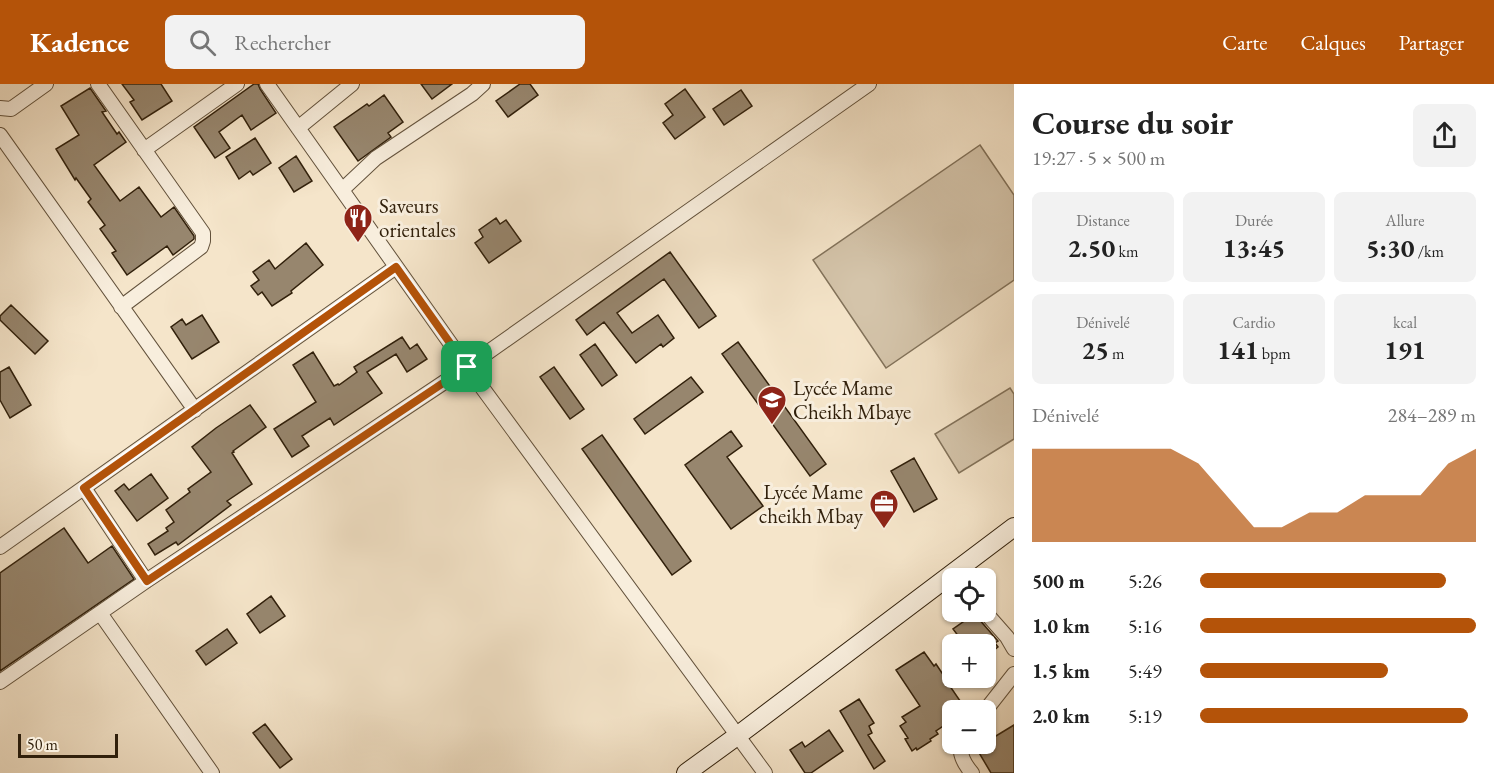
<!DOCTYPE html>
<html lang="fr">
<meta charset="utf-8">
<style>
:root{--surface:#fff;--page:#f2f2f2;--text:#222;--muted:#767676;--accent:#b45309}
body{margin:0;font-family:"EB Garamond",serif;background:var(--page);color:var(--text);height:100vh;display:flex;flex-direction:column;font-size:22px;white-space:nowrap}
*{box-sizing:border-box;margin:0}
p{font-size:20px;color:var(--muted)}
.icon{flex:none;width:33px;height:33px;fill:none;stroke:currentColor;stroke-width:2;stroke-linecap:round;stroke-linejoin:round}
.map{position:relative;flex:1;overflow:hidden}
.details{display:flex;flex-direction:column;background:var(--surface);width:480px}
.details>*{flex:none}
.tools{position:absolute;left:942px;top:484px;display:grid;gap:12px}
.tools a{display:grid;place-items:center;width:54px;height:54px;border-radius:9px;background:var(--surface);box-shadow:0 2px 4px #0004;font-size:30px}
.scale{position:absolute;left:18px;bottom:15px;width:100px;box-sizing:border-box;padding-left:6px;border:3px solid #31200b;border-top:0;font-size:16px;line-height:21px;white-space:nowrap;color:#31200b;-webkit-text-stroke:4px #f8eedd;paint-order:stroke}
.pin{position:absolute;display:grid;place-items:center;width:51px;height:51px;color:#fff;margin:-26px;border-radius:12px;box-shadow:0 3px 9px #0006}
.round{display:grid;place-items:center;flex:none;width:63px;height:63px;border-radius:9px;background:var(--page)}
.headline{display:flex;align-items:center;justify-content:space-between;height:102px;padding:0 18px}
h1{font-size:33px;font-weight:700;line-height:45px}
.stats{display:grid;grid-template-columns:repeat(3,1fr);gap:9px;height:102px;padding:6px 18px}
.stats div{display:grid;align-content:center;border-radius:9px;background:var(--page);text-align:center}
.stats b{font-size:26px;font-weight:700}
.stats small{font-size:16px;font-weight:400}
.stats p{font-size:16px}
.chart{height:168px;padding:12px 18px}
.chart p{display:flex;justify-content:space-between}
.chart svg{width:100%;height:108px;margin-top:6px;fill:var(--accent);opacity:.7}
ul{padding:0 18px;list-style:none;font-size:20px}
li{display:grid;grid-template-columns:96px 72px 1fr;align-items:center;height:45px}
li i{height:15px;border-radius:8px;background:var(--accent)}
header{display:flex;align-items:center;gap:36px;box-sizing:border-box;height:84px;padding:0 30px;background:var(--accent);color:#fff}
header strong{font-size:28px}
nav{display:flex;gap:33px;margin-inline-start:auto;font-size:21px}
.search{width:420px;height:54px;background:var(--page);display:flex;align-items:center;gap:15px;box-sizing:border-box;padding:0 21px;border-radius:9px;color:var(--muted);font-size:22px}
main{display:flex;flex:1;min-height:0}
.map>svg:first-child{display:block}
</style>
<header>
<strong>Kadence</strong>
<div class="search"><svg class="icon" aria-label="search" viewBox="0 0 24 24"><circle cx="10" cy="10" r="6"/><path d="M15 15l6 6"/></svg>Rechercher</div>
<nav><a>Carte</a><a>Calques</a><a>Partager</a></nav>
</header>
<main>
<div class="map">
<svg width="1014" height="689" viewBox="0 0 1014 689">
<rect width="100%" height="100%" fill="#f5e5ca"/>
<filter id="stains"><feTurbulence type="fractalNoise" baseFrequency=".00333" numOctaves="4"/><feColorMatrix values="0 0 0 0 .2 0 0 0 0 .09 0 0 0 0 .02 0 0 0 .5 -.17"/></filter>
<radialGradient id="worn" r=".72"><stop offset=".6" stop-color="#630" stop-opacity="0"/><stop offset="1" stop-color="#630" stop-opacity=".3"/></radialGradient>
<path fill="#d4c4aa" stroke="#82725a" stroke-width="1.5" d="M 980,61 L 1014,111 L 1014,196 L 886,284 L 813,176 Z
M 1010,304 L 1014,310 L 1014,355 L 959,389 L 935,350 Z"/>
<path fill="#97866e" stroke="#31200b" stroke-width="1.5" d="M 122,0 L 161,0 L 172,17 L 142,36 L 130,18 L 134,16 Z
M 254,0 L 258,0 L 260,5 L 276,29 L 251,46 L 242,31 L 219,48 L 230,64 L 215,74 L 194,43 Z
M 421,0 L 452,0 L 432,15 Z
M 520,0 L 530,0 L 538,11 L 508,33 L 496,17 Z
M 90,4 L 106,27 L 102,28 L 117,50 L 119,48 L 126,58 L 94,81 L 120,117 L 139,103 L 161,133 L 174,123 L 194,152 L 194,155 L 173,171 L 167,162 L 127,191 L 112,169 L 116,167 L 100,145 L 105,141 L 88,118 L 91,115 L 76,94 L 75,96 L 56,65 L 79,51 L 61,22 Z
M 685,5 L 705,33 L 675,55 L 663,39 L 673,31 L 665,20 Z
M 741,6 L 752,22 L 724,41 L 713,25 Z
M 384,11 L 403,38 L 388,49 L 391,53 L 358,77 L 334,43 L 367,20 L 369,22 Z
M 255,54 L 271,79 L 253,91 L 250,87 L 239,95 L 226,73 Z
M 296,72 L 312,97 L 294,108 L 279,84 Z
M 496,134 L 500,140 L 506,136 L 521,157 L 489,179 L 475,159 L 483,153 L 479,146 Z
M 306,159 L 323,181 L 291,207 L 292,209 L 272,222 L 262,208 L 258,211 L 251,202 L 259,196 L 253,188 L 269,176 L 275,185 Z
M 670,168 L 716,232 L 699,244 L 664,195 L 617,229 L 632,249 L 658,231 L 674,254 L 663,263 L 661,260 L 636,279 L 604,238 L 587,251 L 576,236 Z
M 11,221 L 48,257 L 35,270 L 0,236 L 0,232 Z
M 202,231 L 219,258 L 192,275 L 171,243 L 182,235 L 186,241 Z
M 402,253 L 410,265 L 417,260 L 427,275 L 407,288 L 396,270 L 367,288 L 382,309 L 334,341 L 330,334 L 302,352 L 309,362 L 292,373 L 274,345 L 316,318 L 293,281 L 313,268 L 334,302 L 338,300 L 339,301 L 357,288 L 354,283 Z
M 738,258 L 826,380 L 810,392 L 722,270 Z
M 595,260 L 617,291 L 602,302 L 580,271 Z
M 9,283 L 31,321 L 10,334 L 0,316 L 0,288 Z
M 554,283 L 584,325 L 570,335 L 540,293 Z
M 691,293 L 703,308 L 645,350 L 634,335 Z
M 250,321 L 266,343 L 233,367 L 234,368 L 232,369 L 252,400 L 227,417 L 231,421 L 178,461 L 176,458 L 155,471 L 148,460 L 168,447 L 166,444 L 174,438 L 166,426 L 190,408 L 188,405 L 211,388 L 192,363 L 216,344 Z
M 731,347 L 742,362 L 727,373 L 763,422 L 731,445 L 685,381 Z
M 602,351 L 691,477 L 672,491 L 582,365 Z
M 914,374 L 937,415 L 914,428 L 891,387 Z
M 151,390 L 168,414 L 137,437 L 115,407 L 124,400 L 129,406 Z
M 64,444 L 88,479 L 112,462 L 134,495 L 0,587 L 0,489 Z
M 271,512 L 285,532 L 260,549 L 247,530 Z
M 976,529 L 978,534 L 998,557 L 995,559 L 998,563 L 986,573 L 986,561 L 965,561 L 953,545 Z
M 227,545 L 237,559 L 206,581 L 196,567 Z
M 924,568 L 934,582 L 936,580 L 946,595 L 945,595 L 967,627 L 952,627 L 952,636 L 936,647 L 938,650 L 930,655 L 931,657 L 917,666 L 916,664 L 912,667 L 905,655 L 908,654 L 900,642 L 906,638 L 902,633 L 920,622 L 896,586 Z
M 859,615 L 874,639 L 869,642 L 872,649 L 868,651 L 885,677 L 874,685 L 840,627 Z
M 265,640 L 292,675 L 280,684 L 253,649 Z
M 1014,641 L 1014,689 L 991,689 L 978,667 L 984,664 L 982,660 L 986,660 L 986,658 Z
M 829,646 L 843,667 L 811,689 L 805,689 L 790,666 L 802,658 L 805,663 Z"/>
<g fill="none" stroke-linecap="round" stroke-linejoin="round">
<g stroke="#62513b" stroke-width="16">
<path id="minor" d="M 98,0 L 203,149 L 203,157 L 201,163 L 121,223
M 267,0 L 467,283 L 765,689
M 0,24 L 11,25 L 46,0
M 298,44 L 352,0
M 0,51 L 195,326
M 144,66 L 237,0
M 342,106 L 376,74 L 472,10 L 483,0
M 84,404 L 146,497
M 0,463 L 396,183
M 985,528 L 1007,553 L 1014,565
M 100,529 L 212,689
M 0,598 L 146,497 L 467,283 L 869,0
M 985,627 L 1014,590
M 961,660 C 959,671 965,681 972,689"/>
</g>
<g stroke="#31200b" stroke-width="20">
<path id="secondary" d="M 686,689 L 737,652 L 1014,443"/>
</g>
<use href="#minor" stroke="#f8eedd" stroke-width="14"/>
<use href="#secondary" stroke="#f8eedd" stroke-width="18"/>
</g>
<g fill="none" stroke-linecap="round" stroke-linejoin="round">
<g stroke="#fff" stroke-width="12">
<path id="route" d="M 396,183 L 467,283 L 147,497 L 84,404 Z"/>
</g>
<use href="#route" stroke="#b45309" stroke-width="8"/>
</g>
<defs>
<g id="restaurant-pin" transform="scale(1.5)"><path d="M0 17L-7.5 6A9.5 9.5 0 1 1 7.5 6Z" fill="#8f2418" stroke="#f8eedd"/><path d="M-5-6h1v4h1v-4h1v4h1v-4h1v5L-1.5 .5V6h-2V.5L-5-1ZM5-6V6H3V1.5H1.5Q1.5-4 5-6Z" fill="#fff"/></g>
<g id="school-pin" transform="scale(1.5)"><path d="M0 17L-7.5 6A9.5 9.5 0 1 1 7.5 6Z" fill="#8f2418" stroke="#f8eedd"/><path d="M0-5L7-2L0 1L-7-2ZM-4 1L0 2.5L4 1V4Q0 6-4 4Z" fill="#fff"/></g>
<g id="office-pin" transform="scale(1.5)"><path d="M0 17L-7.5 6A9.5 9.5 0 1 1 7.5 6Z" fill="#8f2418" stroke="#f8eedd"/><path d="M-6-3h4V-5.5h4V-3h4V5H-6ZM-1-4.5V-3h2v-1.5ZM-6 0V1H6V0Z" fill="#fff"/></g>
</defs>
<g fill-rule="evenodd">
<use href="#restaurant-pin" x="358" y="134"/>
<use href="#school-pin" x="772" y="316"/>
<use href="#office-pin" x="884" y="420"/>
</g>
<g text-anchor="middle" stroke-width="6" stroke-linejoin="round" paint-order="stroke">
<g font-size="21" fill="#31200b" stroke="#f8eedd" text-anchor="start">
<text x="379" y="129">Saveurs<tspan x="379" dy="24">orientales</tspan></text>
<text x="793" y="311">Lycée Mame<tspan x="793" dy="24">Cheikh Mbaye</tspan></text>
<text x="863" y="415" text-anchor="end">Lycée Mame<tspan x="863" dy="24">cheikh Mbay</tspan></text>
</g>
</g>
<rect width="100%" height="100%" filter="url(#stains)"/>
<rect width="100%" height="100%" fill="url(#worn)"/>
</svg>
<div class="tools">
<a><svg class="icon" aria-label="locate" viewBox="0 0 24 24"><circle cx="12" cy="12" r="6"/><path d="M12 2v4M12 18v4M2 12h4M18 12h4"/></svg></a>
<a>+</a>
<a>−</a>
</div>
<div class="scale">50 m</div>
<div class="pin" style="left:467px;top:283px;background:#1e9e55"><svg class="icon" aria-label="arrive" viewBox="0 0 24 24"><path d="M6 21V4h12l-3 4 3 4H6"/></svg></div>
</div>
<section class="details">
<div class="headline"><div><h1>Course du soir</h1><p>19:27 · 5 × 500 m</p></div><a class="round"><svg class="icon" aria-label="share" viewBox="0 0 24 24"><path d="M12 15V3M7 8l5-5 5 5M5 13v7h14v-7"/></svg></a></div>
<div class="stats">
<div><p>Distance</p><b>2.50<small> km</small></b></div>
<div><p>Durée</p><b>13:45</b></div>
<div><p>Allure</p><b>5:30<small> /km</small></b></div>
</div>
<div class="stats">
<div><p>Dénivelé</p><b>25<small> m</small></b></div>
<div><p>Cardio</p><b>141<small> bpm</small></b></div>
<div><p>kcal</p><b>191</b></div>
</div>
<div class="chart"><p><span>Dénivelé</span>284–289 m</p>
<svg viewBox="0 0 160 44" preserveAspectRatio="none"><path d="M0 44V6L10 6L20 6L30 6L40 6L50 6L60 12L70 25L80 38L90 38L100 32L110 32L120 25L130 25L140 25L150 12L160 6V44z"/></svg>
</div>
<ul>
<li><b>500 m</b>5:26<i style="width:89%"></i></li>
<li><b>1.0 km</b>5:16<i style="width:100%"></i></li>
<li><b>1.5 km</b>5:49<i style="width:68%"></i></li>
<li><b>2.0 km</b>5:19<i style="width:97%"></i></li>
</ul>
</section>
</main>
